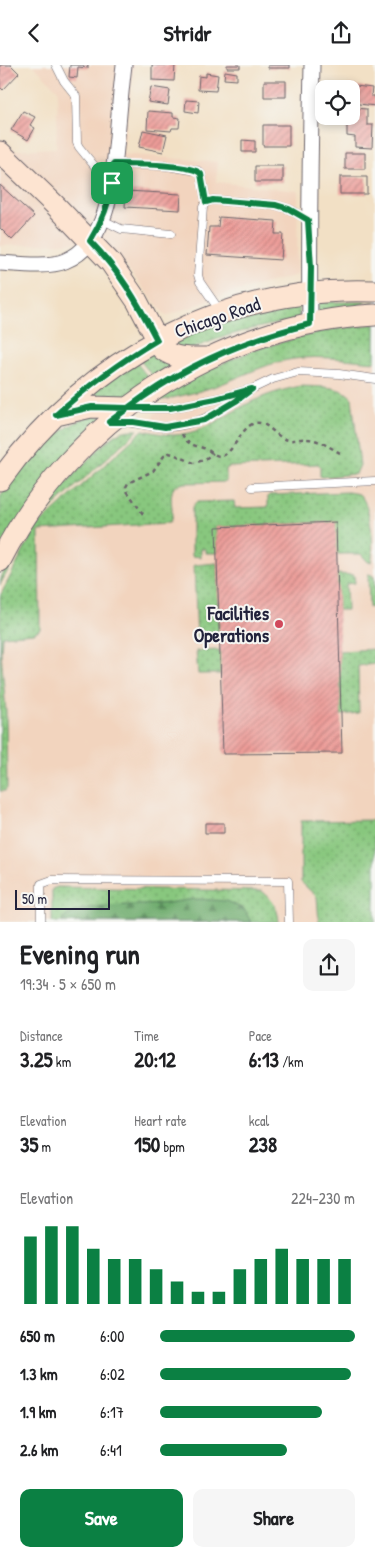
<!DOCTYPE html>
<meta charset="utf-8">
<style>
:root{--surface:#fff;--page:#f6f6f6;--text:#202124;--muted:#757577;--accent:#0b8043}
body{margin:0;font-family:"Patrick Hand",sans-serif;background:var(--page);color:var(--text);height:100vh;display:flex;flex-direction:column;font-size:19px;white-space:nowrap}
*{box-sizing:border-box;margin:0}
p{font-size:16px;color:var(--muted)}
.icon{flex:none;width:28px;height:28px;fill:none;stroke:currentColor;stroke-width:2;stroke-linecap:round;stroke-linejoin:round}
.map{position:relative;height:857px;overflow:hidden}
.side{display:flex;flex-direction:column;background:var(--surface);flex:1}
.side>*{flex:none}
.controls{position:absolute;left:315px;top:15px;display:grid;gap:10px}
.controls a{display:grid;place-items:center;width:45px;height:45px;border-radius:10px;background:var(--surface);box-shadow:0 2px 8px #0003;font-size:25px}
.scale{position:absolute;left:15px;bottom:12px;width:95px;box-sizing:border-box;padding-left:5px;border:2px solid #22223b;border-top:0;font-size:14px;line-height:18px;white-space:nowrap;color:#22223b;-webkit-text-stroke:4px #f6f6f2;paint-order:stroke}
.pin{position:absolute;display:grid;place-items:center;width:42px;height:42px;color:#fff;margin:-21px;border-radius:10px;box-shadow:0 2px 8px #0006}
.round{display:grid;place-items:center;flex:none;width:52px;height:52px;border-radius:10px;background:var(--page)}
.summary{display:flex;align-items:center;justify-content:space-between;height:85px;padding:0 20px}
h1{font-size:28px;font-weight:700;line-height:38px}
.stats{display:grid;grid-template-columns:repeat(3,1fr);gap:8px;height:85px;padding:5px 20px}
.stats div{display:grid;align-content:center}
.stats b{font-size:21px;font-weight:700}
.stats small{font-size:14px;font-weight:400}
.stats p{font-size:14px}
.chart{height:140px;padding:10px 20px}
.chart p{display:flex;justify-content:space-between}
.chart svg{width:100%;height:90px;margin-top:5px;stroke:var(--accent);stroke-width:6}
.action{display:flex;gap:10px;margin-top:auto;padding:10px 20px}
.action a{flex:1;height:58px;border-radius:10px;background:var(--accent);color:#fff;font-size:20px;font-weight:700;line-height:58px;text-align:center}
.action a+a{background:var(--page);color:var(--text)}
ul{padding:0 20px;list-style:none;font-size:16px}
li{display:grid;grid-template-columns:80px 60px 1fr;align-items:center;height:38px}
li i{height:12px;border-radius:6px;background:var(--accent)}
header{display:flex;justify-content:space-between;align-items:center;height:65px;padding:0 20px;background:var(--surface);font-size:22px;font-weight:700}
.map>svg:first-child{display:block}
</style>
<header><svg class="icon" aria-label="back" viewBox="0 0 24 24"><path d="M15 5l-7 7 7 7"/></svg>Stridr<svg class="icon" aria-label="share" viewBox="0 0 24 24"><path d="M12 15V3M7 8l5-5 5 5M5 13v7h14v-7"/></svg></header>
<div class="map">
<svg width="375" height="857" viewBox="0 0 375 857">
<defs>
<pattern id="grass-dots" width="8" height="8" patternUnits="userSpaceOnUse" patternTransform="scale(1.25)"><rect width="8" height="8" fill="#88c77e"/><path d="M2 2h.1M6 6h.1" fill="none" stroke="#6fa168" stroke-width="1.8" stroke-linecap="round"/></pattern>
<pattern id="forest-firs" width="22" height="20" patternUnits="userSpaceOnUse" patternTransform="scale(1.25)"><rect width="22" height="20" fill="#6eac6d"/><path d="M5 1l3.5 6h-7zM16 11l3.5 6h-7z" fill="#5a8c5b"/></pattern>
<pattern id="building-hatch" width="6" height="6" patternUnits="userSpaceOnUse" patternTransform="scale(1.25)"><rect width="6" height="6" fill="#ed9c98"/><path d="M-1 1l2-2M0 6l6-6M5 7l2-2" fill="none" stroke="#c07f7d"/></pattern>
</defs>
<rect width="100%" height="100%" fill="#f6f6f2"/>
<filter id="ink" filterUnits="userSpaceOnUse"><feTurbulence type="fractalNoise" baseFrequency=".02" numOctaves="2"/><feDisplacementMap in="SourceGraphic" scale="10" xChannelSelector="R" yChannelSelector="G"/><feConvolveMatrix kernelMatrix="1 2 1 2 8 2 1 2 1" color-interpolation-filters="sRGB"/></filter>
<filter id="wash" filterUnits="userSpaceOnUse"><feTurbulence type="fractalNoise" baseFrequency=".0096" numOctaves="4" result="noise"/><feDisplacementMap in="SourceGraphic" scale="20" xChannelSelector="R" yChannelSelector="G"/><feGaussianBlur stdDeviation="1.12" result="paint"/><feColorMatrix in="noise" values="0 0 0 0 0 0 0 0 0 0 0 0 0 0 0 0 0 1.4 0 .05"/><feComposite in="paint" operator="in"/></filter>
<g filter="url(#wash)">
<rect width="100%" height="100%" fill="#f2e0c5"/>
<path fill="#f2d4be" d="M 33,0 L 134,0 L 123,89 L 218,97 L 216,117 L 298,126 L 297,210 L 230,228 L 166,251 L 105,176 L 0,181 L 0,86 L 56,83 L 58,25 Z
M 375,260 L 375,857 L 0,857 L 0,531 L 36,462 L 143,365 L 168,331 Z"/>
<path fill="url(#grass-dots)" stroke="#55745c" d="M 318,237 L 375,237 L 367,237 L 345,246 L 318,248 Z
M 300,239 L 299,253 L 298,255 C 259,261 223,270 187,286 L 168,278 L 220,255 Z
M 375,259 L 375,297 C 349,295 321,290 294,294 C 271,297 251,307 229,316 C 208,325 185,330 163,335 L 158,334 L 174,320 L 256,284 L 328,265 Z
M 150,287 L 176,300 L 155,314 L 139,294 Z
M 135,296 L 152,317 L 127,334 L 86,333 Z
M 301,321 C 318,322 341,320 352,333 L 360,400 L 356,409 L 322,412 L 320,411 L 320,401 L 318,399 L 229,402 L 226,404 L 226,417 L 184,418 L 175,421 C 166,432 177,448 169,458 L 39,466 L 40,564 L 34,568 L 3,571 L 2,573 L 1,588 L 6,646 L 7,723 L 5,726 L 0,726 L 0,531 L 36,462 L 143,365 C 153,367 164,370 174,370 C 203,369 228,348 253,336 C 268,329 285,324 301,321 Z
M 94,350 L 103,353 L 0,481 L 0,432 L 5,425 C 29,397 56,361 94,350 Z
M 138,365 L 32,461 L 0,520 C 0,490 92,382 119,368 C 125,365 131,365 138,365 Z
M 348,427 L 359,429 C 371,438 375,485 371,497 L 368,497 L 361,489 L 336,489 L 335,457 L 216,462 L 217,488 L 206,488 L 206,484 L 201,484 L 201,492 L 192,491 L 192,442 L 196,437 L 234,436 L 235,443 L 268,442 L 268,432 L 269,430 Z
M 217,498 L 219,577 L 197,576 L 194,500 Z
M 337,509 L 354,510 L 355,518 L 346,519 L 347,545 L 338,545 Z
M 368,509 L 372,510 L 374,512 L 375,541 L 369,543 Z
M 375,584 L 375,599 L 358,601 L 359,648 L 341,650 L 339,586 Z
M 220,585 L 221,609 L 198,609 L 196,586 Z
M 375,755 L 375,857 L 319,857 L 317,832 L 301,817 L 301,756 Z
M 57,822 L 262,826 C 273,835 278,843 279,857 L 52,857 L 52,824 Z"/>
<path fill="url(#forest-firs)" stroke="#486754" d="M 197,834 L 226,836 L 244,844 L 251,857 L 61,857 C 75,835 135,842 158,839 C 171,838 184,835 197,834 Z"/>
<g id="blocks">
<path fill="url(#building-hatch)" d="M 0,0 L 11,0 L 19,8 L 3,25 L 0,22 Z
M 70,0 L 88,0 L 88,3 L 78,2 L 77,13 L 69,12 Z
M 152,0 L 175,0 L 174,16 L 152,15 Z
M 227,0 L 240,0 L 240,3 L 227,3 Z
M 268,0 L 290,0 L 290,3 L 268,3 Z
M 225,6 L 237,8 L 237,15 L 224,14 Z
M 206,8 L 218,10 L 216,26 L 198,25 L 199,11 L 206,12 Z
M 264,16 L 286,16 L 286,32 L 264,32 Z
M 348,20 L 372,23 L 371,31 L 375,31 L 375,41 L 351,38 L 351,24 L 348,24 Z
M 151,22 L 170,25 L 168,40 L 148,37 Z
M 186,35 L 199,36 L 198,48 L 185,46 Z
M 351,43 L 367,44 L 367,60 L 373,60 L 372,83 L 355,82 L 355,72 L 347,71 L 347,51 L 351,51 Z
M 23,46 L 35,52 L 30,60 L 35,63 L 28,75 L 11,65 Z
M 148,46 L 173,48 L 173,52 L 180,53 L 179,63 L 172,63 L 171,66 L 147,64 Z
M 263,60 L 289,60 L 289,81 L 263,81 Z
M 143,65 L 167,70 L 163,87 L 139,82 Z
M 242,75 L 255,76 L 255,87 L 242,87 Z
M 345,88 L 365,88 L 365,104 L 345,104 Z
M 255,101 L 283,101 L 283,117 L 255,117 Z
M 340,112 L 367,112 L 367,129 L 340,129 Z
M 0,120 L 34,151 L 12,175 L 0,163 Z
M 126,126 L 181,129 L 180,145 L 125,142 Z
M 219,152 L 276,156 L 275,169 L 283,169 L 281,195 L 207,190 L 209,162 L 218,162 Z
M 336,457 L 342,688 L 223,689 L 216,462 Z
M 205,758 L 224,758 L 224,768 L 205,768 Z"/>
</g>
</g>
<g filter="url(#ink)">
<use href="#blocks" fill-opacity="0" stroke="#6b646b" stroke-width="1"/>
<g fill="none" stroke-linecap="round" stroke-linejoin="round">
<g stroke="#6b646b" stroke-width="9">
<path id="lane" d="M 56,0 L 64,16 L 76,31 L 77,78 L 79,82 L 101,109 L 112,117
M 114,99 L 167,101 L 198,106 L 201,109 L 206,137
M 103,155 L 121,164 L 171,169
M 220,246 L 200,217 L 198,210 L 203,142 L 206,137 L 213,135 L 276,140 L 289,144 L 309,155
M 138,343 L 170,343 L 216,334 L 252,324 L 273,314 L 298,307 L 339,309 L 375,314
M 120,357 C 134,357 148,362 163,362 C 195,363 224,345 249,326
M 252,422 L 375,416
M 41,857 L 41,819 L 52,815 L 288,816 L 289,857"/>
</g>
<g stroke="#6b646b" stroke-width="17">
<path id="street" d="M 0,198 C 18,199 48,203 65,196 C 110,178 113,113 117,72 C 119,48 121,24 124,0
M 310,259 C 309,173 310,86 312,0"/>
</g>
<g stroke="#6b646b" stroke-width="23">
<path id="secondary" d="M 0,87 L 56,141 L 111,198 L 137,236 L 162,284 C 176,295 191,293 207,293
M 56,350 L 91,342 L 128,343
M 0,415 C 88,293 223,220 375,226
M 0,496 C 70,356 218,258 375,250"/>
</g>
<path stroke="#6b646b" stroke-width="2.5" stroke-dasharray="4 4" stroke-linecap="butt" d="M 182,369 C 187,379 193,380 203,383 C 209,384 213,391 220,391 C 233,391 241,361 255,358 C 266,355 275,371 285,374 C 293,377 299,373 307,374 C 319,374 332,384 342,389
M 143,449 L 127,426 L 126,422 L 128,418 L 153,406 L 164,391 L 169,388 L 173,389 L 194,398 L 204,395 L 213,388"/>
<use href="#lane" stroke="#fff" stroke-width="8"/>
<use href="#street" stroke="#fff" stroke-width="15"/>
<use href="#secondary" stroke="#fde4d1" stroke-width="21"/>
</g>
</g>
<g fill="none" stroke-linecap="round" stroke-linejoin="round" filter="url(#ink)">
<g stroke="#fff" stroke-width="10">
<path id="route" d="M 112,118 C 109,140 102,157 90,176 C 120,207 137,236 157,275 C 120,297 87,321 56,350 L 92,342 L 128,343 L 109,357 L 133,357 L 165,362 L 204,355 L 236,336 L 252,324 L 216,334 L 170,343 L 128,343 C 183,301 243,275 310,259 L 311,202 L 308,155 L 289,144 L 276,140 L 213,135 L 206,137 L 201,109 C 193,99 130,99 114,99 L 112,118"/>
</g>
<use href="#route" stroke="#0b8043" stroke-width="6"/>
</g>
<circle fill="#d1495b" stroke="#f6f6f2" stroke-width="2" cx="279" cy="559" r="5"/>
<g text-anchor="middle" stroke-width="4" stroke-linejoin="round" paint-order="stroke">
<g font-size="19" fill="#22223b" stroke="#f6f6f2">
<text transform="translate(217 252) rotate(-19)" y="7">Chicago Road</text>
</g>
<g font-size="19" font-weight="bold" fill="#22223b" stroke="#f6f6f2" text-anchor="end">
<text x="269" y="555">Facilities<tspan x="269" dy="22">Operations</tspan></text>
</g>
</g>
</svg>
<div class="controls">
<a><svg class="icon" aria-label="locate" viewBox="0 0 24 24"><circle cx="12" cy="12" r="6"/><path d="M12 2v4M12 18v4M2 12h4M18 12h4"/></svg></a>
</div>
<div class="scale">50 m</div>
<div class="pin" style="left:112px;top:118px;background:#1e9e55"><svg class="icon" aria-label="arrive" viewBox="0 0 24 24"><path d="M6 21V4h12l-3 4 3 4H6"/></svg></div>
</div>
<section class="side">
<div class="summary"><div><h1>Evening run</h1><p>19:34 · 5 × 650 m</p></div><a class="round"><svg class="icon" aria-label="share" viewBox="0 0 24 24"><path d="M12 15V3M7 8l5-5 5 5M5 13v7h14v-7"/></svg></a></div>
<div class="stats">
<div><p>Distance</p><b>3.25<small> km</small></b></div>
<div><p>Time</p><b>20:12</b></div>
<div><p>Pace</p><b>6:13<small> /km</small></b></div>
</div>
<div class="stats">
<div><p>Elevation</p><b>35<small> m</small></b></div>
<div><p>Heart rate</p><b>150<small> bpm</small></b></div>
<div><p>kcal</p><b>238</b></div>
</div>
<div class="chart"><p><span>Elevation</span>224–230 m</p>
<svg viewBox="0 0 160 44" preserveAspectRatio="none"><path d="M5 44V11M15 44V6M25 44V6M35 44V17M45 44V22M55 44V22M65 44V27M75 44V33M85 44V38M95 44V38M105 44V27M115 44V22M125 44V17M135 44V22M145 44V22M155 44V22"/></svg>
</div>
<ul>
<li><b>650 m</b>6:00<i style="width:100%"></i></li>
<li><b>1.3 km</b>6:02<i style="width:98%"></i></li>
<li><b>1.9 km</b>6:17<i style="width:83%"></i></li>
<li><b>2.6 km</b>6:41<i style="width:65%"></i></li>
</ul>
<div class="action"><a>Save</a><a>Share</a></div>
</section>
